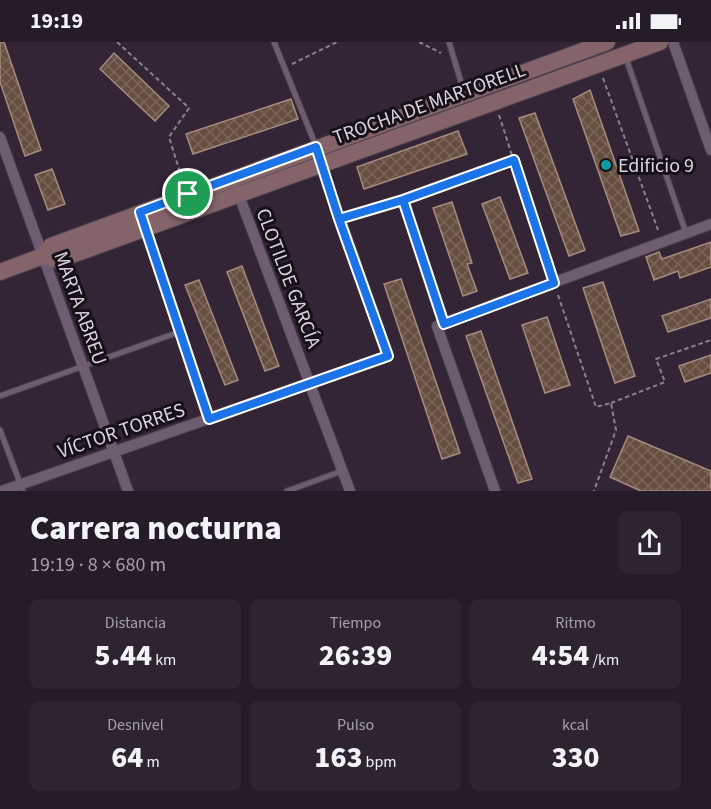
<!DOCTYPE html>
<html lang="es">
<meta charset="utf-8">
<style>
:root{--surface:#261b28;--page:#2e2430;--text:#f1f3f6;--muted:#a4a1a8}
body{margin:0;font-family:"Source Sans 3",sans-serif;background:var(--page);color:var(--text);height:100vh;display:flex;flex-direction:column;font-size:22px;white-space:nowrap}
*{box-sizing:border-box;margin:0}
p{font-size:20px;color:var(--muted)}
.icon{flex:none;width:33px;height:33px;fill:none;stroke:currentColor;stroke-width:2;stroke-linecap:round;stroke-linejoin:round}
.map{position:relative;height:449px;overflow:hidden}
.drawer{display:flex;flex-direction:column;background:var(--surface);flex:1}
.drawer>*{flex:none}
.pin{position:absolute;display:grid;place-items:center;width:51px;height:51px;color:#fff;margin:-26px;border:3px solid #fff;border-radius:50%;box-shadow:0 2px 6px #0007}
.round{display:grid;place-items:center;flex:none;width:63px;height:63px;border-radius:9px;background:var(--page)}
.head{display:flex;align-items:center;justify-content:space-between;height:102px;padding:0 30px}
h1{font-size:33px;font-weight:800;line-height:45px}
.figures{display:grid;grid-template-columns:repeat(3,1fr);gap:9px;height:102px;padding:6px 30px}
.figures div{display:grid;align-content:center;border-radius:9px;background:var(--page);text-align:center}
.figures b{font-size:30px;font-weight:800}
.figures small{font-size:16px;font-weight:400}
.figures p{font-size:16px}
.status{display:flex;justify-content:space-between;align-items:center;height:42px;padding:0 30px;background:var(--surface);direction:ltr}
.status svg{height:16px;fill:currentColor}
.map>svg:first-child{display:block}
</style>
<div class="status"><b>19:19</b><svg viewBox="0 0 49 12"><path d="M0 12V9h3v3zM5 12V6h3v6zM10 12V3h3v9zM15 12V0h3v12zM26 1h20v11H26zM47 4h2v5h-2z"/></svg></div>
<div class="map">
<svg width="711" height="449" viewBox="0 0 711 449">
<defs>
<pattern id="building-cross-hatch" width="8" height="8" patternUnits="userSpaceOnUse" patternTransform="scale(1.5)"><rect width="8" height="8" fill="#664e41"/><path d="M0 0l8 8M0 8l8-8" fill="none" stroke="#7b675c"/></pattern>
</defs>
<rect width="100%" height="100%" fill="#332436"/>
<path fill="url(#building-cross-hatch)" stroke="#a68c7e" stroke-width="1.5" d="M 0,0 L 4,0 L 41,108 L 25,114 L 0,40 Z
M 114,11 L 169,64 L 155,79 L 100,27 Z
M 590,48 L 639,189 L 621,194 L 573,57 Z
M 291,57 L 298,77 L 193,112 L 186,92 Z
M 535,71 L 585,208 L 569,214 L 519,76 Z
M 458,89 L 467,112 L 364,147 L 357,125 Z
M 52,127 L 65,162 L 48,168 L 35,133 Z
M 500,155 L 528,231 L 510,237 L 482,162 Z
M 452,160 L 472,221 L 467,222 L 477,249 L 463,254 L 433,166 Z
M 711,200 L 711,225 L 680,236 L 678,229 L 654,238 L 646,215 L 659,210 L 662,217 Z
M 242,224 L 279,324 L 265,329 L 227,230 Z
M 401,237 L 460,411 L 442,417 L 384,242 Z
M 199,238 L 238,338 L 225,343 L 185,243 Z
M 603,240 L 635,334 L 615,341 L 583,246 Z
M 711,257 L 711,276 L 668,290 L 662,274 Z
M 547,275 L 570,343 L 545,351 L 522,283 Z
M 481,289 L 532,437 L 518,441 L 466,294 Z
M 711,313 L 711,331 L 685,340 L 679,324 Z
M 628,394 L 711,429 L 711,449 L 641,449 L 610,435 Z"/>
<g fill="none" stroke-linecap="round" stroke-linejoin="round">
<g stroke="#4c404f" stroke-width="7">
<path id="lane" d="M 274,0 L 316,104
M 449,0 L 464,50
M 626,16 L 686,191
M 0,354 L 179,290
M 0,388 L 23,449
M 287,449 L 342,429"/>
</g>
<g stroke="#4c404f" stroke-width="12">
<path id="street" d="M 673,0 L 711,108
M 0,95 L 128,449
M 237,148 L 350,449
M 144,182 L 209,377
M 2,449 L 388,314 L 319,117
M 495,449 L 437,284 L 711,182"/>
</g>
<g stroke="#4c404f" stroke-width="18">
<path id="secondary" d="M 43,214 L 58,218 L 660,0
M 0,230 L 43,214 L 51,204 L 607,0"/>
</g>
<path stroke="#8d8190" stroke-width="2" stroke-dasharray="4.5 3" stroke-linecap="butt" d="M 117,0 L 189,66 L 169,95 L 183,140
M 419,0 L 441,11
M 292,22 L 337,0
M 603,36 L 658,188
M 499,73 L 550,231
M 404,158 L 514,118
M 351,173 L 403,158 L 440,269
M 558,253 L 596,365 L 611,361 L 616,388 L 594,449
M 611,361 L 665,340 L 656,317 L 711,298"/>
<use href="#lane" stroke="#6e5d71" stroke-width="5"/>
<use href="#street" stroke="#6e5d71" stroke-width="10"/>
<use href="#secondary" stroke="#846469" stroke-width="16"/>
</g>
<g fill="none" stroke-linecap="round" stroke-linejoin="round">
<g stroke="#fff" stroke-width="12">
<path id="route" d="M 188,152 L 140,170 L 209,377 L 388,314 L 339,177 L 403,158 L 514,118 L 554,241 L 444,282 L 403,158 L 339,177 L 316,105 L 188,152"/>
</g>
<use href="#route" stroke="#1a73e8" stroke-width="8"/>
</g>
<circle fill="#0f9aa8" stroke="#161018" stroke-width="2" cx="606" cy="123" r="6"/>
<g text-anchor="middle" stroke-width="6" stroke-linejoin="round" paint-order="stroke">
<g font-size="20" fill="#dcd2de" stroke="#161018">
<text transform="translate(429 61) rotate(-20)" y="7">TROCHA DE MARTORELL</text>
<text transform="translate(289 236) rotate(69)" y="7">CLOTILDE GARCÍA</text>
<text transform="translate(81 266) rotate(70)" y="7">MARTA ABREU</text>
<text transform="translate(121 388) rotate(-19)" y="7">VÍCTOR TORRES</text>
</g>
<g font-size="20" fill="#dcd2de" stroke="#161018" text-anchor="start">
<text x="618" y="130">Edificio 9</text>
</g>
</g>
</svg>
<div class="pin" style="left:188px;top:152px;background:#1e9e55"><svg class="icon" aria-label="arrive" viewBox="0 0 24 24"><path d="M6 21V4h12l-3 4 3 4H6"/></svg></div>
</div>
<section class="drawer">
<div class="head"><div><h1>Carrera nocturna</h1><p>19:19 · 8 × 680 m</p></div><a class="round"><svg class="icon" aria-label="share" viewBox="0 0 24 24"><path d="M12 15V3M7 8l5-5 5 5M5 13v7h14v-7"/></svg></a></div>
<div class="figures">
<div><p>Distancia</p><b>5.44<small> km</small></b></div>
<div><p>Tiempo</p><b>26:39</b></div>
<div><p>Ritmo</p><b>4:54<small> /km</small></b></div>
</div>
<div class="figures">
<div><p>Desnivel</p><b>64<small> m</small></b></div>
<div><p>Pulso</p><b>163<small> bpm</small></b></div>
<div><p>kcal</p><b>330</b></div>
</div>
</section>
